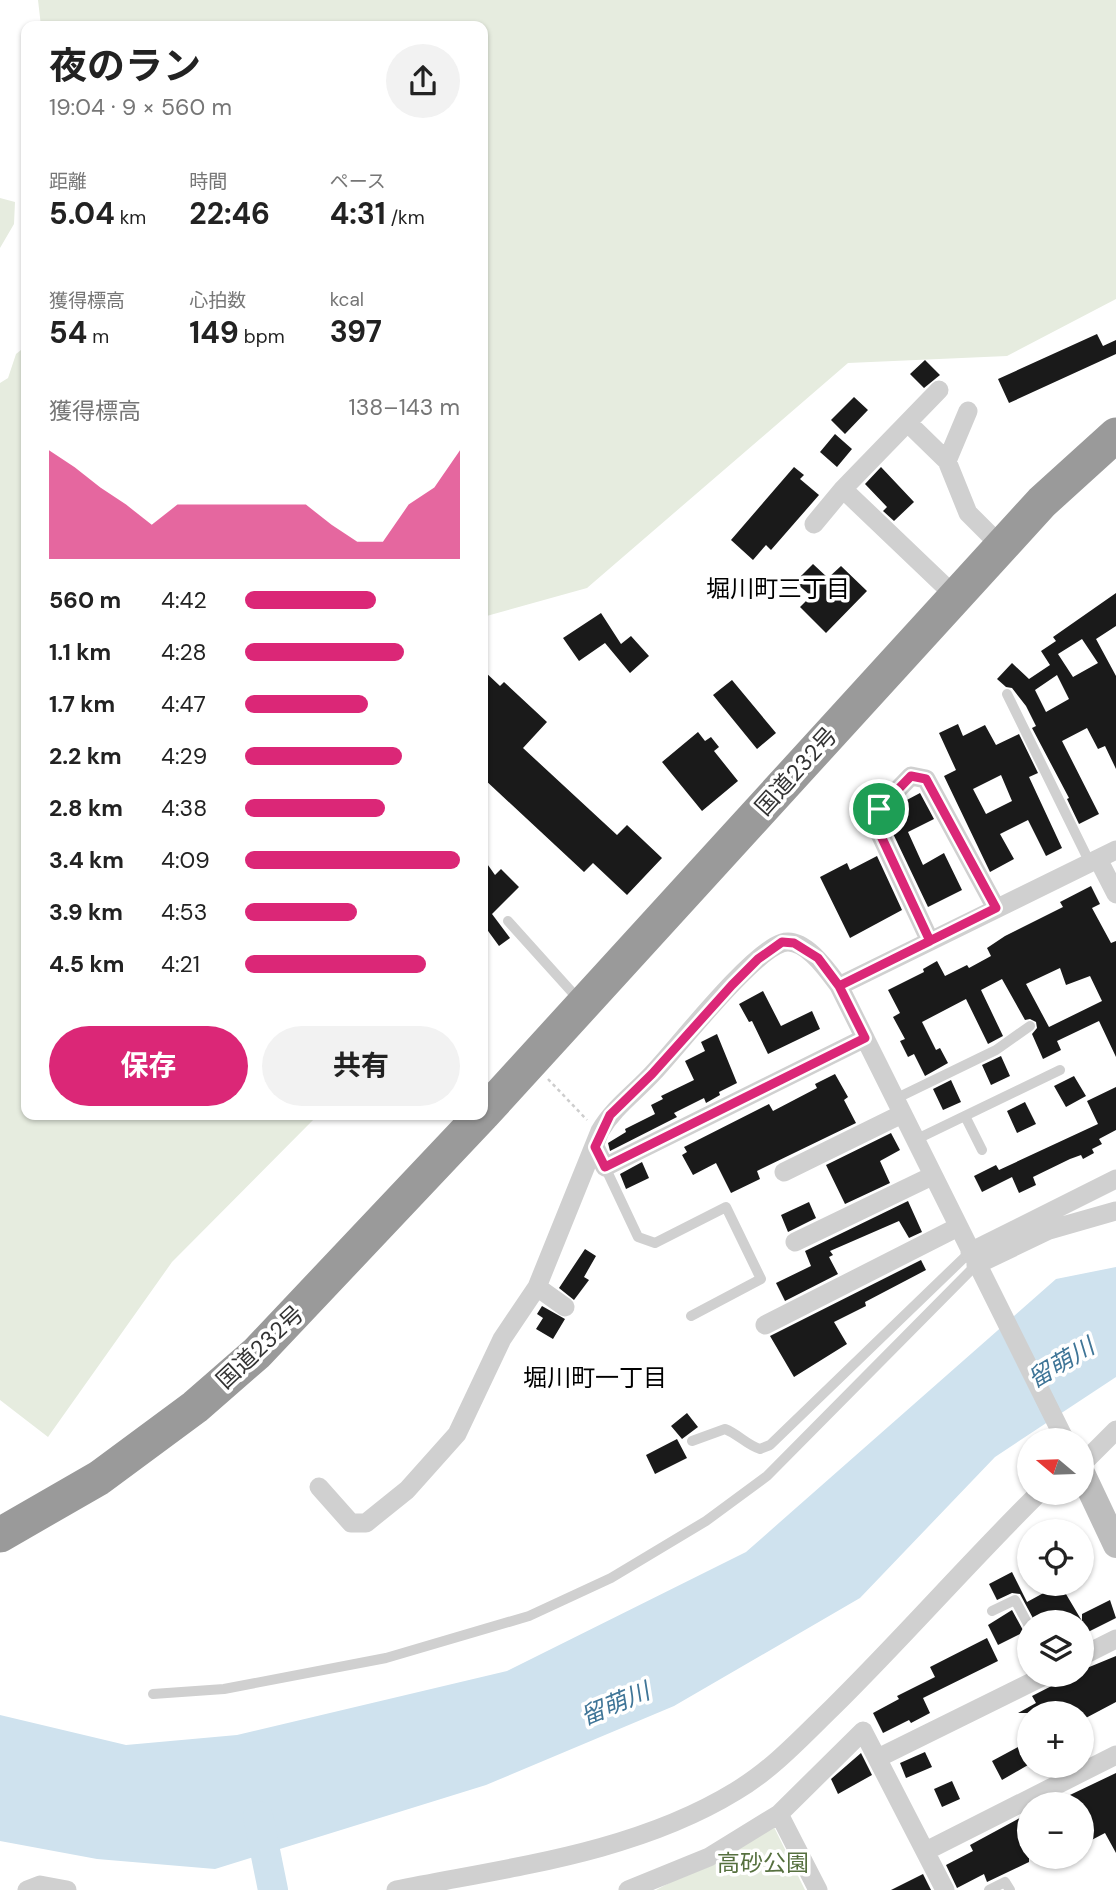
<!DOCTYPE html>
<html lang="ja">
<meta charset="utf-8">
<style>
:root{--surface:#fff;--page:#f2f2f2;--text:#222;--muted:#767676;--accent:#db2777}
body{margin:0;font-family:"DM Sans","Noto Sans JP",sans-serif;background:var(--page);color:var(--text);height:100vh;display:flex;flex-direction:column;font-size:26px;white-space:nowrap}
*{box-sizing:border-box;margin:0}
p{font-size:23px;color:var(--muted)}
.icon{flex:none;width:38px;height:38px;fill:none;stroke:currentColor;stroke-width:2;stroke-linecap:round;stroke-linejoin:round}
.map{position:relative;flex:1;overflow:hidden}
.drawer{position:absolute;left:21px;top:21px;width:467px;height:1099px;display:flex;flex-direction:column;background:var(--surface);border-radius:14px;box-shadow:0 2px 5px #0004}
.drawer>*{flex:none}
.needle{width:46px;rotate:289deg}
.tools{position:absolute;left:1017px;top:1428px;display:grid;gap:14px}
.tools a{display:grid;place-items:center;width:77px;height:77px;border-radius:50%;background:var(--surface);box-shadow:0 2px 5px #0004;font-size:35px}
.pin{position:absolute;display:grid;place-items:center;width:60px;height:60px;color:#fff;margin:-30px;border:4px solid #fff;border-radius:50%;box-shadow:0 2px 7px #0007}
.round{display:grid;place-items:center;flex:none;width:74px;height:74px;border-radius:37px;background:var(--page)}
.overview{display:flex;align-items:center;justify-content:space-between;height:119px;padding:0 28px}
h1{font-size:38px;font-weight:700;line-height:52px}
.metrics{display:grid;grid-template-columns:repeat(3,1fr);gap:10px;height:119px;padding:7px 28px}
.metrics div{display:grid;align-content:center}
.metrics b{font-size:30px;font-weight:700}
.metrics small{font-size:19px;font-weight:400}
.metrics p{font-size:19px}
.chart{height:196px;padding:14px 28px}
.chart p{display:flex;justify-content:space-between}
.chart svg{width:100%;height:126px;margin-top:7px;fill:var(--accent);opacity:.7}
.primary-button{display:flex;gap:14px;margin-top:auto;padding:14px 28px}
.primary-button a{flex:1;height:80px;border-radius:42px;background:var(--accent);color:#fff;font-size:28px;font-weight:700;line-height:80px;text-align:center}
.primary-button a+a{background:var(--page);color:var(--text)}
ul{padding:0 28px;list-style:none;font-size:23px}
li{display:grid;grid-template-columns:112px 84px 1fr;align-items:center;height:52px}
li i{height:18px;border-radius:9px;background:var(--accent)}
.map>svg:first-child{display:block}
</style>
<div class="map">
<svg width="1116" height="1890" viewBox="0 0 1116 1890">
<rect width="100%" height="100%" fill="#fff"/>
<path fill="#e6ecdf" d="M 38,0 L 1116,0 L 1116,299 L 1007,356 L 848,363 L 587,588 L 483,617 L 483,26 L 41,26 Z
M 0,198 L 15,202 L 14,224 L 0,248 Z
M 26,346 L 26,1115 L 318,1115 L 172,1262 L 48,1437 L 0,1400 L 0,383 L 8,378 L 16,354 Z
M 774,1827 L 805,1890 L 656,1890 Z"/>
<path fill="#cfe2ee" d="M 1116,1267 L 1116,1377 L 995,1457 L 860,1598 L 674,1706 L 486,1785 L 215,1869 L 97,1859 L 0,1841 L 0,1715 L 126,1745 L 237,1735 L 507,1671 L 746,1552 L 1056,1279 Z"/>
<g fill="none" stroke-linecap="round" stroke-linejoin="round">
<path stroke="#cfe2ee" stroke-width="30" d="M 258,1816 L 273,1890"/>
</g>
<path fill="#1a1a1a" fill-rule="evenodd" d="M 1097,334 L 1103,346 L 1116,340 L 1116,354 L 1009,403 L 998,379 Z
M 925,360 L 940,375 L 924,388 L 910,374 Z
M 854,397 L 868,410 L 845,434 L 831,420 Z
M 835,434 L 852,449 L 837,467 L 820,452 Z
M 794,467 L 804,475 L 800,479 L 819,495 L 771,550 L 766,545 L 753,560 L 731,540 Z
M 881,467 L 914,502 L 894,521 L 883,511 L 887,507 L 865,484 Z
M 813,564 L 828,578 L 841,566 L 867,591 L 826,633 L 800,607 L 811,596 L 795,582 Z
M 1116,593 L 1116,626 L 1096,639 L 1116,676 L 1116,769 L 1105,746 L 1098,749 L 1087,728 L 1062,741 L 1099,814 L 1079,824 L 1067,799 L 1069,798 L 1032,728 L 1036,726 L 1026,706 L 1012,688 L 1006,687 L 997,679 L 1012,663 L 1029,679 L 1050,665 L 1041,651 L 1056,641 L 1053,637 ZM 1082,639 L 1098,663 L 1073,677 L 1058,654 ZM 1057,675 L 1069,699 L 1046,712 L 1035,690 Z
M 601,613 L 621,644 L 631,636 L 649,656 L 630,673 L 605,643 L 579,661 L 563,638 Z
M 483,670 L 500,686 L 504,682 L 547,722 L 523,748 L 617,835 L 627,825 L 662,858 L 627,895 L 593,863 L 584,872 L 483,778 Z
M 732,680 L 776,733 L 757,749 L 713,695 Z
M 958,724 L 963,736 L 985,725 L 996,745 L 1019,734 L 1038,773 L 1029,777 L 1062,848 L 1046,856 L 1028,820 L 1000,834 L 1014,859 L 990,872 L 944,776 L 956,770 L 939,733 ZM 1001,775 L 1012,801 L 986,814 L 973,789 Z
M 698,732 L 705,741 L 711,737 L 719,747 L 714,751 L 738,781 L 702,811 L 662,762 Z
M 920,793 L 934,819 L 908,832 L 923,865 L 944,853 L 962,890 L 928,907 L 887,821 L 907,810 L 903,802 Z
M 877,856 L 902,910 L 850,938 L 820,877 L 847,863 L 850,870 Z
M 483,858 L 495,875 L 501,869 L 519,887 L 492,914 L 510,938 L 499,946 L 483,924 Z
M 1091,886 L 1100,904 L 1092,908 L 1111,943 L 1116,941 L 1116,1057 L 1099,1021 L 1057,1041 L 1061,1050 L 1043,1059 L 1032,1034 L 1037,1028 L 1036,1022 L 1030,1019 L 1025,1020 L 1002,979 L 981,990 L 1003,1036 L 988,1044 L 966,999 L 922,1022 L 936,1050 L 940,1048 L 948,1063 L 925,1076 L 914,1054 L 908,1057 L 900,1041 L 905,1039 L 893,1017 L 900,1013 L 888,990 L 924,972 L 923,969 L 937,961 L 945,976 L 967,965 L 969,968 L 991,956 L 987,948 L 1005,936 L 1063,907 L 1060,902 ZM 1060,968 L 1066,985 L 1090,976 L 1102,1001 L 1049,1027 L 1026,984 Z
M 763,991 L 781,1026 L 812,1011 L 820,1029 L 768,1054 L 752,1021 L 749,1022 L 739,1004 Z
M 717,1034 L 737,1083 L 719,1092 L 720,1095 L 706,1103 L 704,1098 L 674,1113 L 677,1117 L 610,1151 L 608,1143 L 626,1132 L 625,1129 L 655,1114 L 651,1105 L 663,1099 L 661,1096 L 694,1080 L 685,1061 L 705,1051 L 701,1042 Z
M 1001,1056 L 1010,1076 L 991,1085 L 982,1065 Z
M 835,1074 L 848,1097 L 844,1100 L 856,1123 L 757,1171 L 760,1179 L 731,1193 L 716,1163 L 693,1175 L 682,1155 L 687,1152 L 684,1147 L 769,1104 L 773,1111 L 817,1088 L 815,1084 Z
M 1074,1076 L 1086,1096 L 1066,1107 L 1054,1086 Z
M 951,1080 L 961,1102 L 943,1110 L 933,1089 Z
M 1116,1087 L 1116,1130 L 1099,1139 L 1102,1144 L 1092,1149 L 1094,1153 L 1083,1159 L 1081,1155 L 1070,1159 L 1033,1177 L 1036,1185 L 1019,1193 L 1012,1177 L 982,1192 L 974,1176 L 996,1165 L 999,1170 L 1098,1124 L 1087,1101 Z
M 1025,1102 L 1036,1124 L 1017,1133 L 1007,1111 Z
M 891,1133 L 900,1150 L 880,1161 L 890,1183 L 845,1204 L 826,1165 Z
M 642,1162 L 649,1178 L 626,1189 L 620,1174 Z
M 908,1201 L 922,1232 L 909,1238 L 899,1221 L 830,1251 L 833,1255 L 829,1257 L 838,1274 L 785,1301 L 776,1283 L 811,1266 L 805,1251 Z
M 809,1202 L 816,1218 L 788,1232 L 781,1215 Z
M 585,1249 L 596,1256 L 584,1277 L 589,1280 L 574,1300 L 559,1288 Z
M 921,1260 L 926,1270 L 865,1302 L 866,1306 L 834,1322 L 847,1344 L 794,1377 L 770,1336 Z
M 542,1306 L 565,1319 L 553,1339 L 536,1329 L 543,1318 L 537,1314 Z
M 687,1413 L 698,1427 L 682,1439 L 671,1426 Z
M 677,1439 L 687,1458 L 655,1474 L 646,1455 Z
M 1012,1572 L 1027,1602 L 1060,1584 L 1082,1621 L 1082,1614 L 1110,1600 L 1116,1618 L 1082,1635 L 1082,1622 L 1035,1622 L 1020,1594 L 1012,1593 L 997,1600 L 989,1584 Z
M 1012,1610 L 1024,1632 L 998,1645 L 988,1625 Z
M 987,1638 L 998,1661 L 923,1698 L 930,1713 L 911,1723 L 909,1720 L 883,1733 L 873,1713 L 899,1699 L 897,1696 L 935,1677 L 930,1667 Z
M 1116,1656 L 1116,1702 L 1082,1720 L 1082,1713 L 1018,1713 L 1036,1703 L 1032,1696 L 1073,1675 L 1082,1675 L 1082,1670 Z
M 1018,1747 L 1028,1765 L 1002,1780 L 992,1761 Z
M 925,1752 L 932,1767 L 906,1778 L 900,1763 Z
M 861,1753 L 872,1775 L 838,1794 L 831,1779 Z
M 1116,1773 L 1116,1853 L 1105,1833 L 1082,1845 L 1082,1804 L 1051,1804 Z
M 952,1781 L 960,1799 L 942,1807 L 934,1789 Z
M 1029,1813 L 1029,1862 L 987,1882 L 984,1874 L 957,1888 L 946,1865 L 973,1851 L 970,1845 Z
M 923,1874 L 931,1890 L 891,1890 Z"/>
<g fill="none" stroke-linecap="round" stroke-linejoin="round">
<path stroke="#cdcdcd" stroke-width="2.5" stroke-dasharray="3.5 3.5" stroke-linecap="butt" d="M 548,1079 L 587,1120"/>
<path stroke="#d0d0d0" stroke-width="10" d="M 1007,694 L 1090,863
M 508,921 L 580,1001
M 895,1099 L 996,1050 L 1030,1026
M 965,1116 L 982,1150
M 915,1140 L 1060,1070
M 605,1167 L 638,1237 L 655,1243 L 726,1207 L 761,1279 L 691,1316
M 692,1441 L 725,1429 C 738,1434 747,1445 760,1449 L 770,1445 L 970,1252
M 992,1611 L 1015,1600 L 1029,1626
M 153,1694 L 224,1689 L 386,1658 L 529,1616 L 611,1578 L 706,1521 L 767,1476 L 976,1265
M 989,1890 L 1005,1882 L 1010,1890"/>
<path stroke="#d0d0d0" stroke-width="19" d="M 908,423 L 947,461 L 968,513 L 1001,546
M 947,461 L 968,411
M 843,489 L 955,596
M 814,524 L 843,489 L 939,390
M 1098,859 L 1116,894
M 930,941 L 874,821 L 879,809 L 911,776 L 926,779 L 996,908
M 839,986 L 1116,850
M 595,1147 L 605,1167 L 865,1038
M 784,1172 L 902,1114
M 795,1242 L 932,1176
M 970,1252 L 1116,1179
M 976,1265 L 1049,1230 L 1116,1211
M 537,1287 L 565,1307
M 765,1325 L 958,1227
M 1082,1464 L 1116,1430
M 319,1487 L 351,1523 L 366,1523 L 407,1490 L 457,1434 L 502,1339 L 537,1287 L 600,1131 C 614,1107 636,1092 654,1072 C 680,1044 751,953 782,943 C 804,936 828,971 839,986 L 1065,1440
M 1082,1656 L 1116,1639
M 878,1758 L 1046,1675
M 779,1814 L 818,1890
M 926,1851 L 1116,1755
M 27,1890 L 40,1885 L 67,1890
M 396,1890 C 510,1867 635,1853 736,1791 C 773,1769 802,1737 832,1708 C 903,1638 968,1563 1039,1493
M 628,1890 L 709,1857 L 779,1814 L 863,1731 L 945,1890"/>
<path stroke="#bdbdbd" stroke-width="26" d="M 1082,1473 L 1116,1545"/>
<path stroke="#9a9a9a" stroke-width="35" d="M 483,1114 L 1042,502 L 1116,435
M 0,1535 L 99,1478 L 195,1407 L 257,1353 L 482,1115"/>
</g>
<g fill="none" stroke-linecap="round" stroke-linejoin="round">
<g stroke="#fff" stroke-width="14">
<path id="route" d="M 879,809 L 874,821 L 930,941 L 839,986 L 818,958 L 794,943 L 782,942 L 758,959 L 732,985 L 652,1074 L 610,1115 L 595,1147 L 605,1167 L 865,1038 L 839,986 L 996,908 L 926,779 L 911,776 L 879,809"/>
</g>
<use href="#route" stroke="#db2777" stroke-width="9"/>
</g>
<g text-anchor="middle" stroke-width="7" stroke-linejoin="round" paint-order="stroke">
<g font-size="23" fill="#333" stroke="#fff">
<text transform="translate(796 771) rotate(-48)" y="8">国道232号</text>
<text transform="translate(260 1347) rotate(-43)" y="8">国道232号</text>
</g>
<g font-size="23" fill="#56703f" stroke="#fff">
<text x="763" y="1871">高砂公園</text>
</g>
<g font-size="24" fill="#000" stroke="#fff">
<text x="778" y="597">堀川町三丁目</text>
<text x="595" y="1386">堀川町一丁目</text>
</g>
<g font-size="24" font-style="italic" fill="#3f7597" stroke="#fff">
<text transform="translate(1061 1363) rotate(-31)" y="8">留萌川</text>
<text transform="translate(615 1704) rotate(-23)" y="8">留萌川</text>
</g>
</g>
</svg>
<div class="tools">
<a><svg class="needle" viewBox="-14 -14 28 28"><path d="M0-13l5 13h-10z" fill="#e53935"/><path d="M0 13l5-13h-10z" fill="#767676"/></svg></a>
<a><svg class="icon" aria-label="locate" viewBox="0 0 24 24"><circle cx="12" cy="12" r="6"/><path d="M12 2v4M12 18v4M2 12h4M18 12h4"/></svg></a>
<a><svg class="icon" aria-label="layers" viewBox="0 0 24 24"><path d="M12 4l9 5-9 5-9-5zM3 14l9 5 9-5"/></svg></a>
<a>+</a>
<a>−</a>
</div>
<div class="pin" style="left:879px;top:809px;background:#1e9e55"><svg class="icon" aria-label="arrive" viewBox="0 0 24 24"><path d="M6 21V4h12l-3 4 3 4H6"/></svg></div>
<section class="drawer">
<div class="overview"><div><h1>夜のラン</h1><p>19:04 · 9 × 560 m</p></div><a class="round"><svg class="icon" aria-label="share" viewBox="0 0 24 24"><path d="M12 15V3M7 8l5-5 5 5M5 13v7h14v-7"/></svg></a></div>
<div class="metrics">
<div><p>距離</p><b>5.04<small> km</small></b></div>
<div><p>時間</p><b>22:46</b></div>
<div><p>ペース</p><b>4:31<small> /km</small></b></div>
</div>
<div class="metrics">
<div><p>獲得標高</p><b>54<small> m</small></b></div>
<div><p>心拍数</p><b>149<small> bpm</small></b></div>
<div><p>kcal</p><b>397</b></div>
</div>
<div class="chart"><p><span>獲得標高</span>138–143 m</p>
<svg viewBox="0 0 160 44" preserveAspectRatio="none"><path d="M0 44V6L10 12L20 19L30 25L40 32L50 25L60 25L70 25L80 25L90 25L100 25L110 32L120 38L130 38L140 25L150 19L160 6V44z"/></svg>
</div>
<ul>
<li><b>560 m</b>4:42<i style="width:61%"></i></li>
<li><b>1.1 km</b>4:28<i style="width:74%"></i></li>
<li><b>1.7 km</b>4:47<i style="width:57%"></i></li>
<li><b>2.2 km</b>4:29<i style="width:73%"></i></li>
<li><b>2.8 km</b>4:38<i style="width:65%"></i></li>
<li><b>3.4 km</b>4:09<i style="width:100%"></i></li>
<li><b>3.9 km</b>4:53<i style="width:52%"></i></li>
<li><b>4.5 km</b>4:21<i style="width:84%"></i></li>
</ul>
<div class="primary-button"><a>保存</a><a>共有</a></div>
</section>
</div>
